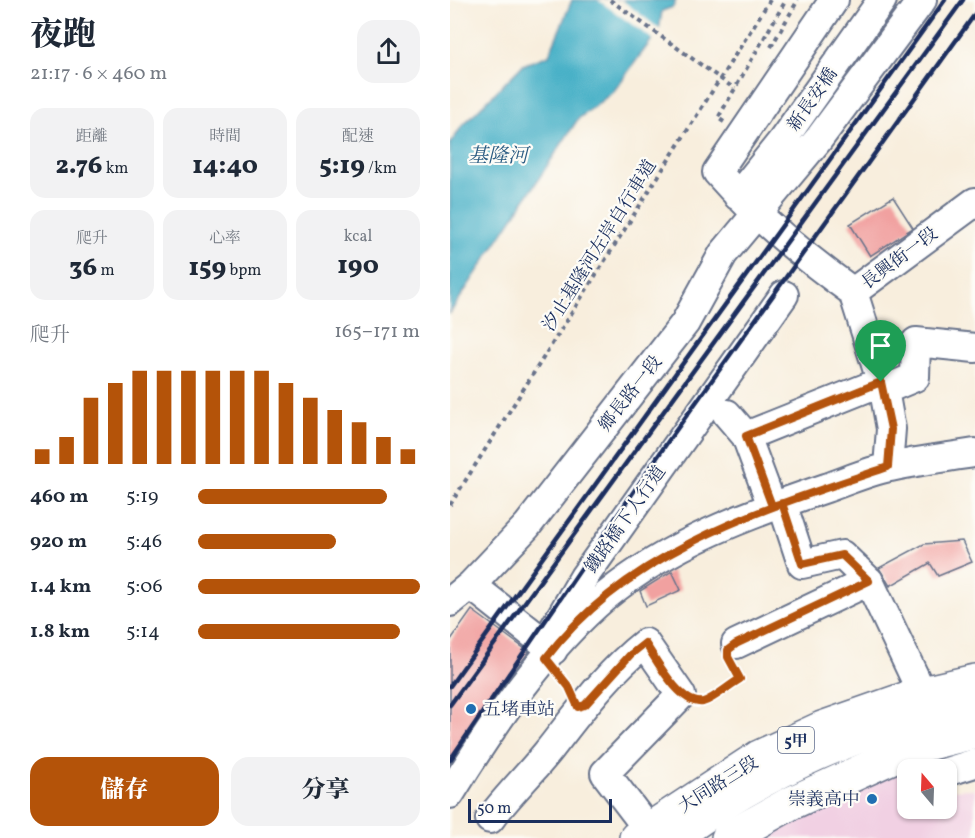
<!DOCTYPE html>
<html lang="zh-TW">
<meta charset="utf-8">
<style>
:root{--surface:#fff;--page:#f2f2f3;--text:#1f2937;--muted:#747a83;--accent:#b45309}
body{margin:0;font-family:Vollkorn,"Noto Serif TC",serif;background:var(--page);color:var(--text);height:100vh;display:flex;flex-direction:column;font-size:22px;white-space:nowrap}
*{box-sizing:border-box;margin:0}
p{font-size:20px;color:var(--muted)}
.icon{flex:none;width:33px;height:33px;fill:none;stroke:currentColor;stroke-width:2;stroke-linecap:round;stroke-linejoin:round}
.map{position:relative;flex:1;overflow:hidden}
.details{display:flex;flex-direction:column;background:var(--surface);width:450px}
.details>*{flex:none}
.needle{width:39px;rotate:341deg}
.buttons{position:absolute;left:447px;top:759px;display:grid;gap:12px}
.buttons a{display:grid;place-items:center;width:60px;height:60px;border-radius:12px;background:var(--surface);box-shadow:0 2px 4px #0004;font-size:30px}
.scale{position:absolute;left:18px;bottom:15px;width:144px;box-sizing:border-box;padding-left:6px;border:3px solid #1b2f5e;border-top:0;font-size:16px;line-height:21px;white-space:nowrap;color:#1b2f5e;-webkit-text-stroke:4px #fdfcf7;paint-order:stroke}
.pin{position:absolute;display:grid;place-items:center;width:51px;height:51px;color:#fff;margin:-62px -26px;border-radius:50% 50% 50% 0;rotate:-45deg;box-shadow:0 0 6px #0007}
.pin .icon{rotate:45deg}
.round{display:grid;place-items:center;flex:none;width:63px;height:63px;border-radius:18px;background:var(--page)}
.headline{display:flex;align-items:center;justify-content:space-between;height:102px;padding:0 30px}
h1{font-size:33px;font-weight:800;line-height:45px}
.stats{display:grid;grid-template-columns:repeat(3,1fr);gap:9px;height:102px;padding:6px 30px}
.stats div{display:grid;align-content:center;border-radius:15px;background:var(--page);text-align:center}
.stats b{font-size:26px;font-weight:800}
.stats small{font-size:16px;font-weight:400}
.stats p{font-size:16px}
.chart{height:168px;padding:12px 30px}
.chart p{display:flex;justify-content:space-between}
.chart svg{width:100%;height:108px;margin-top:6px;stroke:var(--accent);stroke-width:6}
.primary-button{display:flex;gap:12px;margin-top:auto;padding:12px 30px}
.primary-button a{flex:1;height:69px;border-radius:18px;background:var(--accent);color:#fff;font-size:24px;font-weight:800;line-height:69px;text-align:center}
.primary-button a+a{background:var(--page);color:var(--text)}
ul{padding:0 30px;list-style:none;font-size:20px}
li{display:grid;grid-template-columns:96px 72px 1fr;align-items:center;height:45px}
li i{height:15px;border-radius:8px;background:var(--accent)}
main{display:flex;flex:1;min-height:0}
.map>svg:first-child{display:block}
</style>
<main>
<section class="details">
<div class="headline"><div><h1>夜跑</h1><p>21:17 · 6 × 460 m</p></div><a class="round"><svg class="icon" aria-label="share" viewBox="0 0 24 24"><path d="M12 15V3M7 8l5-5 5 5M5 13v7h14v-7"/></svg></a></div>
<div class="stats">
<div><p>距離</p><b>2.76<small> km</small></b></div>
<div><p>時間</p><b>14:40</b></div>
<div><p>配速</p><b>5:19<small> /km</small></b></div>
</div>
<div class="stats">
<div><p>爬升</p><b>36<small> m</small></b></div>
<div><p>心率</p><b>159<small> bpm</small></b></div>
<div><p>kcal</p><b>190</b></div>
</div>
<div class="chart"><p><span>爬升</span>165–171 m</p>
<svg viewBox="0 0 160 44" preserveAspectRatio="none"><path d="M5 44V38M15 44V33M25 44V17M35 44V11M45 44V6M55 44V6M65 44V6M75 44V6M85 44V6M95 44V6M105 44V11M115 44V17M125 44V22M135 44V27M145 44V33M155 44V38"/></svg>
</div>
<ul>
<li><b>460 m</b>5:19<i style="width:85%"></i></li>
<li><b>920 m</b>5:46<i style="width:62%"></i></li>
<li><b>1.4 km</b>5:06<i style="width:100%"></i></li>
<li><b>1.8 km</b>5:14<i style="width:91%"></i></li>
</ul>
<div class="primary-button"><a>儲存</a><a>分享</a></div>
</section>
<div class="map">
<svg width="525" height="838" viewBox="0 0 525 838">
<rect width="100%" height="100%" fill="#fdfcf7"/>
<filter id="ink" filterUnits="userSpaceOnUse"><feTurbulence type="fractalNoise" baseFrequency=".0167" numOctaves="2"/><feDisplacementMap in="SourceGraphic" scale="12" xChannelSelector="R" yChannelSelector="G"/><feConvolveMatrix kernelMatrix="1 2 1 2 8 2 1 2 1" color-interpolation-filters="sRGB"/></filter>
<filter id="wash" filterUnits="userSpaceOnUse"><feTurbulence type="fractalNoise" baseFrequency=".008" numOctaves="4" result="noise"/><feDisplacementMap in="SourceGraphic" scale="24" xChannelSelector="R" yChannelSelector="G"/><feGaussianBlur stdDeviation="1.35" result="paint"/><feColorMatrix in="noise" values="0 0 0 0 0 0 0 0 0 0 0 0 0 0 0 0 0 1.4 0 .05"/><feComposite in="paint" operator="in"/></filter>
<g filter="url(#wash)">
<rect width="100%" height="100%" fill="#f8eedd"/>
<path fill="#f1d0e3" d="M 457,770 L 458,808 L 496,808 L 497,790 L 525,789 L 525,838 L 316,838 L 338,823 L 431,778 Z"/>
<path fill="#48b1c7" stroke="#327092" stroke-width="1.5" d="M 122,0 L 226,0 L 223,7 L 212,11 L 209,30 L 163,92 L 128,119 L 0,313 L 0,145 L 12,126 L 73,65 L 99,55 Z"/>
<path fill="#f8eedd" d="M 148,0 L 172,0 L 212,31 L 205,41 Z"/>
<g id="blocks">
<path fill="#f1a1a0" d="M 443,197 L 463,228 L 420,256 L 400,224 Z
M 512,541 L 522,562 L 488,576 L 480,563 L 440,586 L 429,568 L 474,544 Z
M 222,571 L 231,590 L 196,606 L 190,591 Z
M 22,610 L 79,652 L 38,705 L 0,763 L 0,641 Z"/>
</g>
</g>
<g filter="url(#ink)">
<use href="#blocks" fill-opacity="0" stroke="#68728a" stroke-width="1.5"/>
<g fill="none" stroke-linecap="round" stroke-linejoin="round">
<g stroke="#68728a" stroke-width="32">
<path id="minor" d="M 384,0 L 267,172 C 308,219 353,256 403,292
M 288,196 L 332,141 L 432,0
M 403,292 L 434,390 L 441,429 L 438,467
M 403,292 L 525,202
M 434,390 L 465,377 L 466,342 L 525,348
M 277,414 L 296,436 L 322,506
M 296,436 L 431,382
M 332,503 L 352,564 L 392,555 L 419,581 L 472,693
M 21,585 L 103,650
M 0,602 L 21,585 L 77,526 L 235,323 L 273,254 L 368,140 L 472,0
M 96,642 L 134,577 L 334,295
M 286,644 L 419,581
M 496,772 L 525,763
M 0,794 C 42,725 95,647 157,595 C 220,543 299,514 376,488 C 397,481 418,471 440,467 C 468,461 497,457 525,453
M 40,819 C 59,794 81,773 100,749 C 129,712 158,672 195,643 L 231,695 L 155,773 L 197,828"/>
</g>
<g stroke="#68728a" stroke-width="36">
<path id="major" d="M 186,838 L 309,757 L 372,728 L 472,693 L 525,681
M 278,838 L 339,804 L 464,747 L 525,732"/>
</g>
<g stroke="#68728a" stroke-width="36">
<path id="highway" d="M 223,838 C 316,769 413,729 525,700"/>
</g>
<path stroke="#68728a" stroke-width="4" stroke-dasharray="4.5 4.5" stroke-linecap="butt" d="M 321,47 L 348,0
M 274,122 L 268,118 L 336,0
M 0,505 L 320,0
M 110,675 L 120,689
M 251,702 L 290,679 L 283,667"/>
<use href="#minor" stroke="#fff" stroke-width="28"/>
<use href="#major" stroke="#fff" stroke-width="33"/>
<use href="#highway" stroke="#fff" stroke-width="33"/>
<path stroke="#1b2f5e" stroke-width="4.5" d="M 0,686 L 495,0
M 0,705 L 513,0
M 0,760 L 219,440 L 525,14"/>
<path stroke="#68728a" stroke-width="4" stroke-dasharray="4.5 4.5" stroke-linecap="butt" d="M 160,0 L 285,89"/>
</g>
</g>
<g fill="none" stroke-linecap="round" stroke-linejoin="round" filter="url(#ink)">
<g stroke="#fff" stroke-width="12">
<path id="route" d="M 431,382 L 441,429 L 438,467 C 313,509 179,549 96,658 L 119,687 L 128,707 L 135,705 L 180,655 L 195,643 C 206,659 230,706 253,702 C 264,699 279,685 290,679 L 278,657 L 278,650 L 286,644 L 419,581 L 392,555 L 352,564 L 332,503 L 322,506 L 296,436 L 431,382"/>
</g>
<use href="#route" stroke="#b45309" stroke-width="8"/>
</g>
<g fill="#1f6fb2" stroke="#fdfcf7" stroke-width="2">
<circle cx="21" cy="709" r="6"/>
<circle cx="422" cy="799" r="6"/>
</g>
<g text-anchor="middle" stroke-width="4.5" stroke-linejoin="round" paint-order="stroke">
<rect fill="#fdfcf7" stroke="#5f6c8c" stroke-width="1.5" x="328" y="727" width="36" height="26" rx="4.5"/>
<g font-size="16" font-weight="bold" fill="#1b2f5e">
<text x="346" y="746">5甲</text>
</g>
<g font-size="18" fill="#1b2f5e" stroke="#fdfcf7">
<text transform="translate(362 99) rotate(-55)" y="6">新長安橋</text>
<text transform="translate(149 245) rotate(-58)" y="6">汐止基隆河左岸自行車道</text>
<text transform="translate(449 258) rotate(-37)" y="6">長興街一段</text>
<text transform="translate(180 393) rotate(-52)" y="6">鄉長路一段</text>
<text transform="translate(175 519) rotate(-55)" y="6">鐵路橋下人行道</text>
<text transform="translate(268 784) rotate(-32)" y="6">大同路三段</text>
</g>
<g font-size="18" fill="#1b2f5e" stroke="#fdfcf7" text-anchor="start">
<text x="33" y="715">五堵車站</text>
<text x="410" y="805" text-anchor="end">崇義高中</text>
</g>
<g font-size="20" font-style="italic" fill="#2b5c83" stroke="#fdfcf7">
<text x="48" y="162">基隆河</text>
</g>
</g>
</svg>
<div class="buttons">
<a><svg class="needle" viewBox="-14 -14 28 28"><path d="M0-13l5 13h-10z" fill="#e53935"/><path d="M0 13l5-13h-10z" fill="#747a83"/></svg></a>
</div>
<div class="scale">50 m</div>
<div class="pin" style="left:431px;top:382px;background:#1e9e55"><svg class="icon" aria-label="arrive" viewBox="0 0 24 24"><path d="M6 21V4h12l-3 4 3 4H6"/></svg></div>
</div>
</main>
